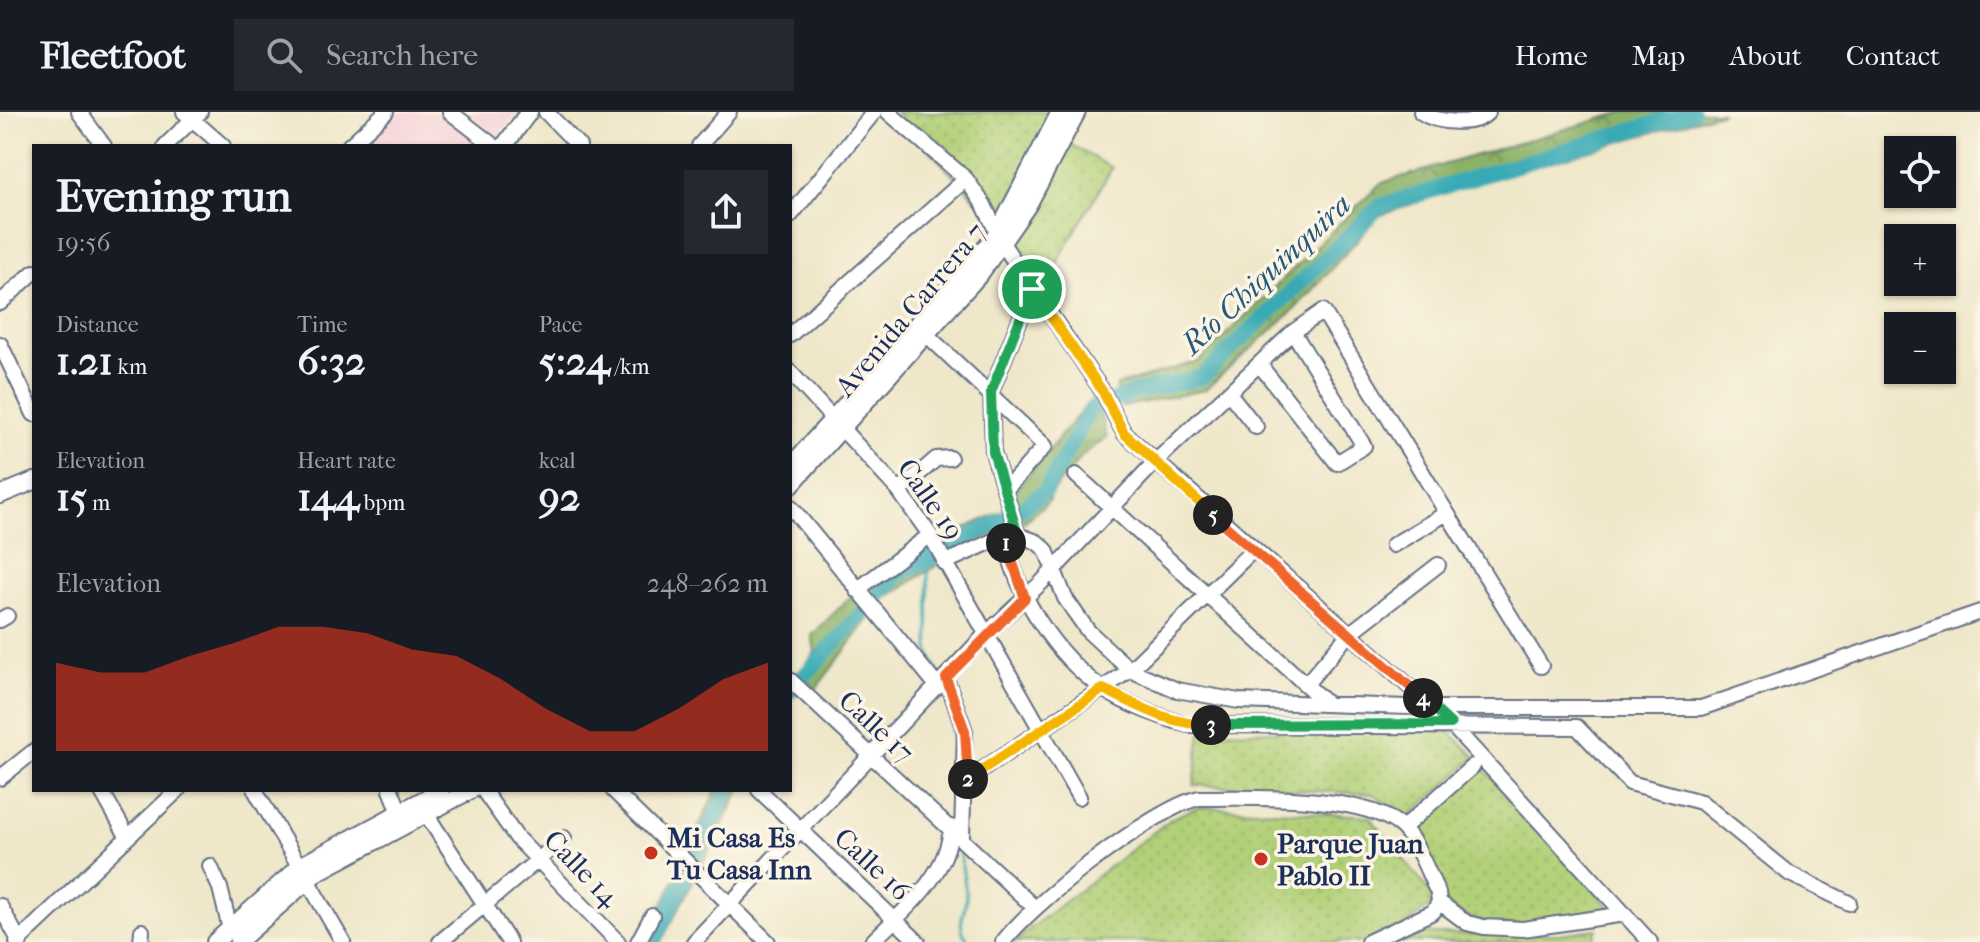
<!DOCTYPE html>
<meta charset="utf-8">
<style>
:root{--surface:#171b24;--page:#242831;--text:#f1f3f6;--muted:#9ea1a6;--line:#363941;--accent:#c8321e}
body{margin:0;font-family:"IM FELL French Canon",serif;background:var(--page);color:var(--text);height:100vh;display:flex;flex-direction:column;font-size:30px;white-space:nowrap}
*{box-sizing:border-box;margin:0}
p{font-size:26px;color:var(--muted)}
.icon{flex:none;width:44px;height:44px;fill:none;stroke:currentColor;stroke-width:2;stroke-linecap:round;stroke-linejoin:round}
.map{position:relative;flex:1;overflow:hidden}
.panel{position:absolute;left:32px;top:32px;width:760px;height:648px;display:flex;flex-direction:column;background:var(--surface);border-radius:0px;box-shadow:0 2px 6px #0004}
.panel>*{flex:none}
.fabs{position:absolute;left:1884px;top:24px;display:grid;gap:16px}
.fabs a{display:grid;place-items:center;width:72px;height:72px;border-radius:0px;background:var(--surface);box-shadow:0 2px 6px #0004;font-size:40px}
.pin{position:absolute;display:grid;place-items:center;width:68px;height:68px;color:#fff;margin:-34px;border:4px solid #fff;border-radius:50%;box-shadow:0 2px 8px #0007}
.km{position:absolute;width:40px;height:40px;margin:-20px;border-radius:50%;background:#222;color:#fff;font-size:22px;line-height:40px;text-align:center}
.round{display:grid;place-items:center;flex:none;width:84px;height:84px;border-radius:0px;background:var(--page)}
.overview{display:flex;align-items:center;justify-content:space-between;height:136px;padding:0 24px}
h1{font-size:44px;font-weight:800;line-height:60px}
.stats{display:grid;grid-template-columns:repeat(3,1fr);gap:12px;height:136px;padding:8px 24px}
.stats div{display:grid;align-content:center}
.stats b{font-size:40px;font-weight:800}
.stats small{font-size:22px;font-weight:400}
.stats p{font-size:22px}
.chart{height:224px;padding:16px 24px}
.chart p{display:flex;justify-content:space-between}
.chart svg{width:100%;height:144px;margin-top:8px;fill:var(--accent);opacity:.7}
header{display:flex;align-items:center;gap:48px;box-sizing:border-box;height:112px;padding:0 40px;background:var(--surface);border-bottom:2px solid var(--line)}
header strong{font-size:38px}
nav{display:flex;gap:44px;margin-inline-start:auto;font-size:28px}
.search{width:560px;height:72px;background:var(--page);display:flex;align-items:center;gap:20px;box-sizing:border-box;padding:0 28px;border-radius:0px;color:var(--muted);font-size:30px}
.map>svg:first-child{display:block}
</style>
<header>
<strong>Fleetfoot</strong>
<div class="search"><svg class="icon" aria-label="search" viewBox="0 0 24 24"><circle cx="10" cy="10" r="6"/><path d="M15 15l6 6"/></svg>Search here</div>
<nav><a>Home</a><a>Map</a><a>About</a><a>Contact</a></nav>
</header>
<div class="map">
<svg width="1980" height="830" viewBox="0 0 1980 830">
<defs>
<pattern id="forest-crowns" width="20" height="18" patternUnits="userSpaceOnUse" patternTransform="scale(2)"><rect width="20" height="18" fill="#8cb268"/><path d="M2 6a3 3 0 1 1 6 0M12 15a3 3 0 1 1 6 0" fill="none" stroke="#729159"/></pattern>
<pattern id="park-dots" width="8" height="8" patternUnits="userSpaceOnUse" patternTransform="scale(2)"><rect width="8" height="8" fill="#b1d077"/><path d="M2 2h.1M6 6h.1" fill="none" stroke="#98b369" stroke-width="1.8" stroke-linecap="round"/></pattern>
</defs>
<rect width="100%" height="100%" fill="#fcf5e5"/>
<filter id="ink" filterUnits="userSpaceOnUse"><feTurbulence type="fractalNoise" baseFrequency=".0125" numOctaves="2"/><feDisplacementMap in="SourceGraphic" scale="16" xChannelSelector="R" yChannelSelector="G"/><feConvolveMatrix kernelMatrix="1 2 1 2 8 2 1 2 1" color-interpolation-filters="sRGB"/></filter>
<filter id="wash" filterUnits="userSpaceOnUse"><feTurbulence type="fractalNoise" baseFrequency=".006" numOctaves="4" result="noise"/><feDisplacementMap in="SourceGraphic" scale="32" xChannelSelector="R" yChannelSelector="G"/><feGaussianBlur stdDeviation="1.8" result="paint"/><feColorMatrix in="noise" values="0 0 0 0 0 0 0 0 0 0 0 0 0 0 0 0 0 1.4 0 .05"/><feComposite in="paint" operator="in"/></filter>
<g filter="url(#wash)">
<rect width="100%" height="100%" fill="#efe7c9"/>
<path fill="#f6cfd8" d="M 395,0 L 436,0 L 481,34 L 359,34 Z
M 467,0 L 518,0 L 498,24 Z"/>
<path fill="url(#forest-crowns)" stroke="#547063" stroke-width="2" d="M 1624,0 L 1723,0 L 1440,82 L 1379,104 L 1295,197 L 1205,278 L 1122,295 L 1116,274 L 1199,249 L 1381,71 Z
M 1095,284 L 1107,325 L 1083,343 L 1049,384 L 1050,388 L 1024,410 L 1014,380 C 1042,348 1066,315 1095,284 Z
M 1005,398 L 1010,415 L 950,442 L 944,426 Z
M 930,434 L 937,453 L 880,490 L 871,476 Z
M 853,482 L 869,507 L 815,578 L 800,560 L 815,540 L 812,523 Z
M 716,678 L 740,678 L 702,753 L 688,738 Z
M 680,757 L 693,770 L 661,830 L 644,830 Z"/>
<path fill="url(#park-dots)" stroke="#66806a" stroke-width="2" d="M 895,0 L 1054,0 L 997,111 Z
M 1068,31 L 1112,56 L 1039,181 L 1008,133 Z
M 1446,617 L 1476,645 L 1407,706 L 1373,682 L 1194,673 L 1201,620 Z
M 1481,654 L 1614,800 C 1563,807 1487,830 1446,791 C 1432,777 1419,736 1411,718 Z
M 1198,695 L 1369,704 L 1436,788 L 1397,822 L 1559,822 L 1597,817 L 1591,830 L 1013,830 L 1172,706 Z"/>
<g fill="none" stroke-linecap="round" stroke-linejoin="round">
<path stroke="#39aab5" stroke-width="3" d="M 928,447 L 929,539 L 938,560
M 950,598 L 957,669
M 960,741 C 961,753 967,777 966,787 C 964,807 955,811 969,830"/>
<path stroke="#39aab5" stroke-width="16" d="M 1018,399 L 1045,379 L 1091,297 L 1137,280 L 1202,265 L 1380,94 L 1692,0
M 790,579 L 897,464 L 1009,404
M 653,830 L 728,678"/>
</g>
</g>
<g filter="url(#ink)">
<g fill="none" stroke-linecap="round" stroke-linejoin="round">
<g stroke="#656f83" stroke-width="18">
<path id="minor" d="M 79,0 L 104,34
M 184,0 L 223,34
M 450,0 L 494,34
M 546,0 L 579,34
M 888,0 L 966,67 L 984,93 L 1002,131 L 1103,280 L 1124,321 L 1447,608 L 1650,830
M 1421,0 C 1436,11 1475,15 1488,0
M 165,34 L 200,0
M 349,34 L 386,0
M 699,34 L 729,0
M 790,104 L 874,0
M 1032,177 L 991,280 L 993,340 L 1018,423 L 1037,430 L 1046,438 L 1065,486 L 1088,519 L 1130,558 L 1177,578 L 1239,589 L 1434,596 L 1701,596 L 1980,500
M 0,191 L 34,160
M 790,223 L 966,67
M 927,223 L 1045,334 L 1005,378
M 0,232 L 34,302
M 1259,252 L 1337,351 L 1364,334 L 1293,220
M 790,260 L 899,379 L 930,423 L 1079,685
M 1229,281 L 1256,315
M 1076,363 L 1327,592
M 899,379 L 936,347 L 950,346
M 790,394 L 938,575
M 1005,425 C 1016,482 1054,543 1102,576 C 1126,593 1159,604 1187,613 L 1577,615 L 1630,671 L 1701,690 L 1790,762 L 1849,791
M 1393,433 L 1447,401
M 944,451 L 999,426 L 1010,424
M 857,478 L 930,423
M 0,508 L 7,504
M 946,566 L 965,619 L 962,724
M 790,568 L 1035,796
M 1306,572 L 1349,522 L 1438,453
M 0,666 L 34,639
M 967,668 L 1130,558 L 1253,438
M 101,678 L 127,724
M 255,678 L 343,830
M 391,678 L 400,700
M 483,678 L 517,726 L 618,830
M 613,678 L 768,830
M 759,678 L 918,830
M 421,694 L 509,830
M 1403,716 L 1473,654
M 210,754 L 220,776 L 230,817
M 0,794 L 20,830
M 17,830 L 178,678
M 141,830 L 142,819
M 440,830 L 564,726
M 638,830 L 652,804
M 694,830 L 985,523 L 1042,470 L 1154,351 L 1293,220 L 1323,199 L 1541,554
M 872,830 C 905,797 948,764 951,715
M 1003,830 C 1032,791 1154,696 1199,686 C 1249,686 1367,681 1403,716 C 1418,732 1428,761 1438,781 L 1439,790 L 1467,811 L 1484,815 L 1523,817 L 1625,802
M 1368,830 L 1433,800 L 1439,790"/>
</g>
<g stroke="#656f83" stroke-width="20">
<path id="major" d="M 504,34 L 529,0
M 790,355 L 997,122 L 1060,0
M 790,374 L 980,162 L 1028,93 L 1077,0
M 0,383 L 34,369
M 215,830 L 300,754 L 441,678
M 238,830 L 316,761 L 471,678"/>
</g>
<use href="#minor" stroke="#fff" stroke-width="14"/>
<use href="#major" stroke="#fff" stroke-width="16"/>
</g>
</g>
<g fill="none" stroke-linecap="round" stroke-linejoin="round" filter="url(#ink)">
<g stroke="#fff" stroke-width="16">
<path id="split-1" d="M 1006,431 L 1005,425 L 1018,423 L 993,340 L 991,280 L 1032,177"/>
</g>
<g stroke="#fff" stroke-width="16">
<path id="split-2" d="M 968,667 L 965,619 L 946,566 L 1025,486 L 1006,431"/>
</g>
<g stroke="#fff" stroke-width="16">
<path id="split-3" d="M 968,667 L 1103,577 C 1139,594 1170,613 1211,613"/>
</g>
<g stroke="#fff" stroke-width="16">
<path id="split-4" d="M 1211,613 L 1451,612 L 1423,586"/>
</g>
<g stroke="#fff" stroke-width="16">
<path id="split-5" d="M 1213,403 L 1423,586"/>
</g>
<g stroke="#fff" stroke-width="16">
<path id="split-6" d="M 1032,177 L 1103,280 L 1124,321 L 1213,403"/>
</g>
<use href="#split-1" stroke="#22a559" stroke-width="10"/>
<use href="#split-2" stroke="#f0652b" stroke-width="10"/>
<use href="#split-3" stroke="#f5b400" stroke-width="10"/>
<use href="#split-4" stroke="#22a559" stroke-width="10"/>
<use href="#split-5" stroke="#f0652b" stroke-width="10"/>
<use href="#split-6" stroke="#f5b400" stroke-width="10"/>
</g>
<g fill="#c8321e" stroke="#fcf5e5" stroke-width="3">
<circle cx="651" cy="741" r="8"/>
<circle cx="1261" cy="747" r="8"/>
</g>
<g text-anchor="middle" stroke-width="7" stroke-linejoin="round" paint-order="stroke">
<g font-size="28" fill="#1b2f5e" stroke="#fcf5e5">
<text transform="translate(910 197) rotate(-50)" y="10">Avenida Carrera 7</text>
<text transform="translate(931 387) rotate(55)" y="10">Calle 19</text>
<text transform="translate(877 614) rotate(43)" y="10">Calle 17</text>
<text transform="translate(873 752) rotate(43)" y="10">Calle 16</text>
<text transform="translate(582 756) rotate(46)" y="10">Calle 14</text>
</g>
<g font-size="28" font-weight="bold" fill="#1b2f5e" stroke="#fcf5e5" text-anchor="start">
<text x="667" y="735">Mi Casa Es<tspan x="667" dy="32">Tu Casa Inn</tspan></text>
<text x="1277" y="741">Parque Juan<tspan x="1277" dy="32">Pablo II</tspan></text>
</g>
<g font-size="30" font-style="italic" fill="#265a7c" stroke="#fcf5e5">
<text transform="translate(1266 162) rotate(-43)" y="10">Río Chiquinquira</text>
</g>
</g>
</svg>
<div class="fabs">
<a><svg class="icon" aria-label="locate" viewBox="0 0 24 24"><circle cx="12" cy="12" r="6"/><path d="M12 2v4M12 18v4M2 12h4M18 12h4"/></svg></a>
<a>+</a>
<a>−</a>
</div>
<div class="pin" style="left:1032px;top:177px;background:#1e9e55"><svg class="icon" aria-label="arrive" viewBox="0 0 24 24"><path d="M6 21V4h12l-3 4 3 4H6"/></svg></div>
<b class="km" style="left:1006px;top:431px">1</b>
<b class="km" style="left:968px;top:667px">2</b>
<b class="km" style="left:1211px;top:613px">3</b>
<b class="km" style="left:1423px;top:586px">4</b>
<b class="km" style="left:1213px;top:403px">5</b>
<section class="panel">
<div class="overview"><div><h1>Evening run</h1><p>19:56</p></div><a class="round"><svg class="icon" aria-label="share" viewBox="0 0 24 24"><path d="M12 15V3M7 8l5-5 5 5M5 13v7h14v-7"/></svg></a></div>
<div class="stats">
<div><p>Distance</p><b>1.21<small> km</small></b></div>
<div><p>Time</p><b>6:32</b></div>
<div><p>Pace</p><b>5:24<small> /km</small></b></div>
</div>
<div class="stats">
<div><p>Elevation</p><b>15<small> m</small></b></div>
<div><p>Heart rate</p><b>144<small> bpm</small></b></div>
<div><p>kcal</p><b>92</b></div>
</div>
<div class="chart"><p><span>Elevation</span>248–262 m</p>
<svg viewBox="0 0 160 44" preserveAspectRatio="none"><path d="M0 44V17L10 20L20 20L30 15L40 11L50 6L60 6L70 8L80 13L90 15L100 22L110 31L120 38L130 38L140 31L150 22L160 17V44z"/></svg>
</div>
</section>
</div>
